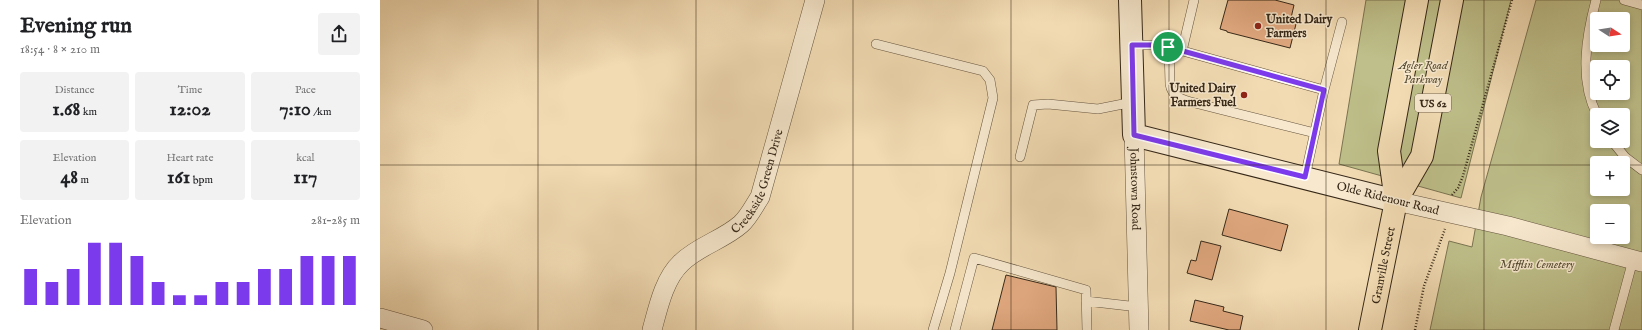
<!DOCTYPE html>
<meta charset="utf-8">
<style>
:root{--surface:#fff;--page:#f2f2f2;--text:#202124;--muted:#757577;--accent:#7c3aed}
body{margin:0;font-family:"IM FELL English",serif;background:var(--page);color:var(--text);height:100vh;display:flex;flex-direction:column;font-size:15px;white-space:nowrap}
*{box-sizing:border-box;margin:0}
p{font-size:13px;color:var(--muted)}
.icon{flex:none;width:22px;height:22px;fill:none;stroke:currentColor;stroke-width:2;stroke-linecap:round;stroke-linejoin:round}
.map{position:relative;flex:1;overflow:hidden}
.details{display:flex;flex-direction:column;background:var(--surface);width:380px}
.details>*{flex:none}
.needle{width:26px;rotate:102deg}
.controls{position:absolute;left:1210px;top:12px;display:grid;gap:8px}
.controls a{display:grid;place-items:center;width:40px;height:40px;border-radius:4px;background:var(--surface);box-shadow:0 2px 6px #0003;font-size:20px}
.pin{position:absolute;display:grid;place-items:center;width:34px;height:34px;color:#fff;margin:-17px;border:2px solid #fff;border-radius:50%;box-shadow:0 1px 4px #0007}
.round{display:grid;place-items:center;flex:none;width:42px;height:42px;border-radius:4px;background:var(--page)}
.overview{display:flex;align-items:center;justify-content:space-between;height:68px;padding:0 20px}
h1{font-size:22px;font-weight:700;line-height:30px}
.figures{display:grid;grid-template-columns:repeat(3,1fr);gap:6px;height:68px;padding:4px 20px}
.figures div{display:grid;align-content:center;border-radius:4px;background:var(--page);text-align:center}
.figures b{font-size:20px;font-weight:700}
.figures small{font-size:11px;font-weight:400}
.figures p{font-size:11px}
.chart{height:112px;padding:8px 20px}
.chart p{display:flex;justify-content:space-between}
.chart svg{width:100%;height:72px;margin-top:4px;stroke:var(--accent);stroke-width:6}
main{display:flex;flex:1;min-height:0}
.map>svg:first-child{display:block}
</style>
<main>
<section class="details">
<div class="overview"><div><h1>Evening run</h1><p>18:54 · 8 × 210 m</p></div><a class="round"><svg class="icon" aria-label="share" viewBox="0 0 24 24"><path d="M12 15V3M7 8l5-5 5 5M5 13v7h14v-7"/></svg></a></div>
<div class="figures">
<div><p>Distance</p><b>1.68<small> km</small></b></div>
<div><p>Time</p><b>12:02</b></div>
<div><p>Pace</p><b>7:10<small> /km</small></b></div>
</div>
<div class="figures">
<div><p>Elevation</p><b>48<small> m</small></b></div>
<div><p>Heart rate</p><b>161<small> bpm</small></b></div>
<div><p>kcal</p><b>117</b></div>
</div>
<div class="chart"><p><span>Elevation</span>281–285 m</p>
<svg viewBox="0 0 160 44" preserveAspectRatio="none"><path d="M5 44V22M15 44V30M25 44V22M35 44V6M45 44V6M55 44V14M65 44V30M75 44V38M85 44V38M95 44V30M105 44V30M115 44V22M125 44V22M135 44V14M145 44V14M155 44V14"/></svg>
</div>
</section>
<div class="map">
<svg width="1262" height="330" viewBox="0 0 1262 330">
<rect width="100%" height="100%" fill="#f2dbb3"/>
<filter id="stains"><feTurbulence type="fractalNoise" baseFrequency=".005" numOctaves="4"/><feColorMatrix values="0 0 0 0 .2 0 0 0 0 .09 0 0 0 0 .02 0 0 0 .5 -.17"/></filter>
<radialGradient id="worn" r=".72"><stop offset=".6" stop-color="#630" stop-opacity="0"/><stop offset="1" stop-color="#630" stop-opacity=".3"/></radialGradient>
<path fill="#bebf8a" stroke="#7a7451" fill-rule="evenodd" d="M 986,0 L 1131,0 L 1081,198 L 959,164 Z
M 1156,0 L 1262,0 L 1262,330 L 1050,330 L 1069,241 L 1092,247 L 1101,197 ZM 1217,19 L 1243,19 L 1243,45 L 1217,45 ZM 1217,67 L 1243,67 L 1243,93 L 1217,93 ZM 1217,115 L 1243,115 L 1243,141 L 1217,141 ZM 1217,163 L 1243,163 L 1243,189 L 1217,189 ZM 1217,211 L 1243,211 L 1243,237 L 1217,237 Z"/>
<path fill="#e1a87f" stroke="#362818" d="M 848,0 L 895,0 L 914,5 L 911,18 L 915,19 L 914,23 L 916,24 L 910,48 L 847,32 L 847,31 L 840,29 Z
M 849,209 L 908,225 L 901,251 L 842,235 Z
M 821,241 L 841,246 L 832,280 L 807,273 L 811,260 L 816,261 Z
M 626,275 L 676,287 L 677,330 L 612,330 Z
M 815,300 L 844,307 L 843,311 L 863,316 L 860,330 L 849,330 L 810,321 Z"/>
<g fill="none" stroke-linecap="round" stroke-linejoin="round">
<g stroke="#65553f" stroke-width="10">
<path id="lane" d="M 1216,0 C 1206,37 1199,80 1217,115
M 1244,0 L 1262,5
M 496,44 L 603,71 L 610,80 L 613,98 L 570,273 L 553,330
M 752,45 L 781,45 L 944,90 L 925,177
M 789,47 L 790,84 C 792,96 800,99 811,102 L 935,133
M 802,51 L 814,0
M 944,90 L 962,22
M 1232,141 L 1245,157 L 1262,170
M 640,157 L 653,105 L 668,104 L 718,109 L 753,102
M 706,301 L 758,307
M 575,330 L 594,258 L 706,290 L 707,330
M 1234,330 L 1253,260"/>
</g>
<g stroke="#65553f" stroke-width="20">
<g id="street">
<path id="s1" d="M 754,135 L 759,330"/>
<path d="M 1016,201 L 1128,226 L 1262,262"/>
<path d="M 0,318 L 43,330"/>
<path id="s2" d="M 272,330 C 278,308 284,279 301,263 C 318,246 343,240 361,224 C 369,217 374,206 380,197 L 435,0"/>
</g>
</g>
<g stroke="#362818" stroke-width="24">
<path id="secondary" d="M 750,0 L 754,135 L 1016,201"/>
</g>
<g stroke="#362818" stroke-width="24">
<g id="highway">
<path d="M 1016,201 L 1009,151 L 1037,0"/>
<path id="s3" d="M 990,330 L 1016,201 L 1042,156 L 1072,0"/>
</g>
</g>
<path stroke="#362818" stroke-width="2.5" stroke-dasharray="1 2" stroke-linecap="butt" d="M 1072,195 L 1078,188 L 1083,176 L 1132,0
M 1035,330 L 1044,286 L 1065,229"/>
<use href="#lane" stroke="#f7e8ce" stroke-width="9"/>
<use href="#street" stroke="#f7e8ce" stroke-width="19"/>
<use href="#secondary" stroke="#f7e8ce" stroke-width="22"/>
<use href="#highway" stroke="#f2dbb3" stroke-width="22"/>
</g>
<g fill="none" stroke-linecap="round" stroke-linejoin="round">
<g stroke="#fff" stroke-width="8">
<path id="route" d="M 752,45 L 781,45 L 944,90 L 925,177 L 754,135 Z"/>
</g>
<use href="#route" stroke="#7c3aed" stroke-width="5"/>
</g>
<path fill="none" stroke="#362818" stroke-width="1" stroke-opacity="0.55" d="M 158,0 L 158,330M 316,0 L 316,330M 473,0 L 473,330M 631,0 L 631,330M 789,0 L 789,330M 946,0 L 946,330M 1104,0 L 1104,330M 0,165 L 1217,165M 1243,165 L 1262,165"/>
<g fill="#8f2418" stroke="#f7e8ce" stroke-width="1.5">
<circle cx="878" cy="26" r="4"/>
<circle cx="864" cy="95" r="4"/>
</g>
<g text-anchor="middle" stroke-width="3" stroke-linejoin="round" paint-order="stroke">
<rect fill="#f7e8ce" stroke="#70624f" stroke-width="1" x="1035" y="94" width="36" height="18" rx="3"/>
<g font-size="11" font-weight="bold" fill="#362818">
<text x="1053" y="107">US 62</text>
</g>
<g font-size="12" font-weight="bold" fill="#362818" stroke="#f7e8ce" text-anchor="start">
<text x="886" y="23">United Dairy<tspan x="886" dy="14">Farmers</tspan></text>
<text x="856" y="92" text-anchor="end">United Dairy<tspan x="856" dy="14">Farmers Fuel</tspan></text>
</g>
<g font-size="12" font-style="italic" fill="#584e34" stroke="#f7e8ce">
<text x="1043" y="69">Agler Road<tspan x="1043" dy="14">Parkway</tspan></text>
<text x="1157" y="268">Mifflin Cemetery</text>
</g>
<g font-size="12" fill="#362818" stroke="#f7e8ce">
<text dy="4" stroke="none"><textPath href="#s2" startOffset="192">Creekside Green Drive</textPath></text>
<text dy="4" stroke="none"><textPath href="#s1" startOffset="54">Johnstown Road</textPath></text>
<text transform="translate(1008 198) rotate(14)" y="4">Olde Ridenour Road</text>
<text dy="4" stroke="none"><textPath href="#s3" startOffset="66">Granville Street</textPath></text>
</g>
</g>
<rect width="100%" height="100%" filter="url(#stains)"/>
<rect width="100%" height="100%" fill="url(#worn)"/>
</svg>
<div class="controls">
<a><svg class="needle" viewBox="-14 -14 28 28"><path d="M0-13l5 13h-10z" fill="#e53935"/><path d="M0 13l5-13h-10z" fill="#757577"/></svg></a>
<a><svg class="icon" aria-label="locate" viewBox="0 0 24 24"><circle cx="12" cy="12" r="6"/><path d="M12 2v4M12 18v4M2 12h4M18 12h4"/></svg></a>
<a><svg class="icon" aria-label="layers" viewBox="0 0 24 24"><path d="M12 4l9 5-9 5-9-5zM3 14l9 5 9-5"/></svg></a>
<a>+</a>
<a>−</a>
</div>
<div class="pin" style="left:788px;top:47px;background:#1e9e55"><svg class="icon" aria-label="arrive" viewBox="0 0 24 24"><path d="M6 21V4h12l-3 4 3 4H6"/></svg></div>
</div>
</main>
